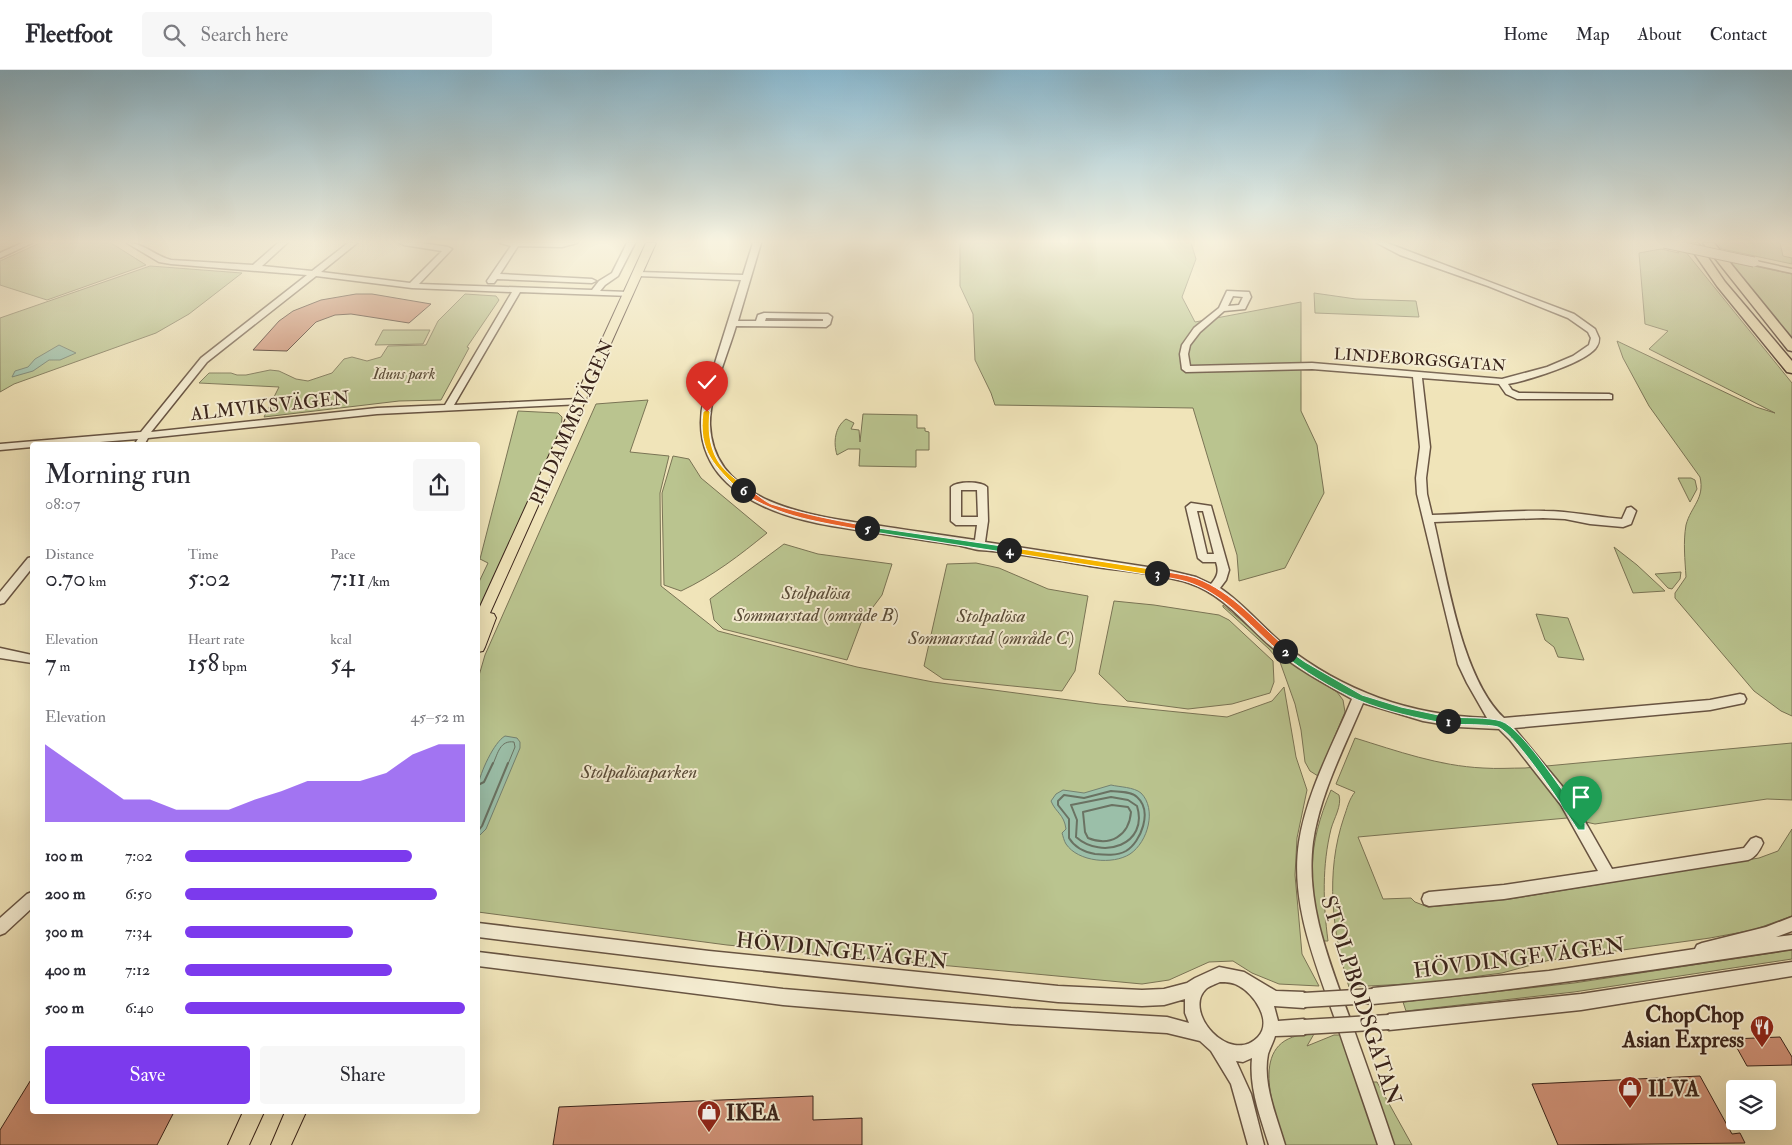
<!DOCTYPE html>
<meta charset="utf-8">
<style>
:root{--surface:#fff;--page:#f7f7f7;--text:#2b2b33;--muted:#7c7c81;--line:#e1e1e2;--accent:#7c3aed}
body{margin:0;font-family:"IM FELL Double Pica",serif;background:var(--page);color:var(--text);height:100vh;display:flex;flex-direction:column;font-size:19px;white-space:nowrap}
*{box-sizing:border-box;margin:0}
p{font-size:16px;color:var(--muted)}
.icon{flex:none;width:28px;height:28px;fill:none;stroke:currentColor;stroke-width:2;stroke-linecap:round;stroke-linejoin:round}
.map{position:relative;flex:1;overflow:hidden}
.panel{position:absolute;left:30px;top:372px;width:450px;height:672px;display:flex;flex-direction:column;background:var(--surface);border-radius:5px;box-shadow:0 5px 20px #0002}
.panel>*{flex:none}
.fabs{position:absolute;left:1726px;top:1010px;display:grid;gap:10px}
.fabs a{display:grid;place-items:center;width:50px;height:50px;border-radius:5px;background:var(--surface);box-shadow:0 5px 20px #0002;font-size:25px}
.pin{position:absolute;display:grid;place-items:center;width:42px;height:42px;color:#fff;margin:-51px -21px;border-radius:50% 50% 50% 0;rotate:-45deg;box-shadow:0 0 5px #0007}
.pin .icon{rotate:45deg}
.km{position:absolute;width:25px;height:25px;margin:-12px;border-radius:50%;background:#222;color:#fff;font-size:14px;line-height:25px;text-align:center}
.round{display:grid;place-items:center;flex:none;width:52px;height:52px;border-radius:5px;background:var(--page)}
.summary{display:flex;align-items:center;justify-content:space-between;height:85px;padding:0 15px}
h1{font-size:28px;font-weight:600;line-height:38px}
.metrics{display:grid;grid-template-columns:repeat(3,1fr);gap:8px;height:85px;padding:5px 15px}
.metrics div{display:grid;align-content:center}
.metrics b{font-size:25px;font-weight:600}
.metrics small{font-size:14px;font-weight:400}
.metrics p{font-size:14px}
.chart{height:140px;padding:10px 15px}
.chart p{display:flex;justify-content:space-between}
.chart svg{width:100%;height:90px;margin-top:5px;fill:var(--accent);opacity:.7}
.primary-button{display:flex;gap:10px;margin-top:auto;padding:10px 15px}
.primary-button a{flex:1;height:58px;border-radius:5px;background:var(--accent);color:#fff;font-size:20px;font-weight:600;line-height:58px;text-align:center}
.primary-button a+a{background:var(--page);color:var(--text)}
ul{padding:0 15px;list-style:none;font-size:16px}
li{display:grid;grid-template-columns:80px 60px 1fr;align-items:center;height:38px}
li i{height:12px;border-radius:6px;background:var(--accent)}
header{display:flex;align-items:center;gap:30px;box-sizing:border-box;height:70px;padding:0 25px;background:var(--surface);border-bottom:1px solid var(--line)}
header strong{font-size:24px}
nav{display:flex;gap:28px;margin-inline-start:auto;font-size:18px}
.search{width:350px;height:45px;background:var(--page);display:flex;align-items:center;gap:12px;box-sizing:border-box;padding:0 18px;border-radius:5px;color:var(--muted);font-size:19px}
.map>svg:first-child{display:block}
</style>
<header>
<strong>Fleetfoot</strong>
<div class="search"><svg class="icon" aria-label="search" viewBox="0 0 24 24"><circle cx="10" cy="10" r="6"/><path d="M15 15l6 6"/></svg>Search here</div>
<nav><a>Home</a><a>Map</a><a>About</a><a>Contact</a></nav>
</header>
<div class="map">
<svg width="1792" height="1075" viewBox="0 0 1792 1075">
<rect width="100%" height="100%" fill="#f0e4b9"/>
<filter id="stains"><feTurbulence type="fractalNoise" baseFrequency=".004" numOctaves="4"/><feColorMatrix values="0 0 0 0 .2 0 0 0 0 .09 0 0 0 0 .02 0 0 0 .5 -.17"/></filter>
<radialGradient id="worn" r=".72"><stop offset=".6" stop-color="#630" stop-opacity="0"/><stop offset="1" stop-color="#630" stop-opacity=".3"/></radialGradient>
<path fill="#bac48f" stroke="#7a7455" d="M 40,173 L 111,173 L 146,195 L 47,230 L 0,215 L 0,191 Z
M 960,173 L 1191,173 L 1196,189 L 1182,227 L 1195,252 L 1301,232 L 1301,341 L 1317,375 L 1324,423 L 1285,498 L 1239,511 L 1237,485 L 1193,338 L 995,335 L 991,323 L 975,290 L 973,244 L 960,216 Z
M 1718,173 L 1780,173 L 1783,186 L 1792,188 L 1792,194 L 1722,179 Z
M 1661,179 L 1679,183 L 1676,179 L 1685,181 L 1792,313 L 1792,646 L 1781,641 L 1754,621 L 1675,528 L 1675,523 L 1686,507 C 1685,490 1683,472 1686,455 C 1691,436 1705,429 1700,407 L 1649,336 L 1623,288 L 1617,271 L 1756,337 L 1775,343 L 1649,279 L 1668,261 L 1645,254 L 1639,183 Z
M 1730,191 L 1792,204 L 1792,269 Z
M 150,196 L 242,203 L 189,244 L 156,263 L 14,314 L 0,322 L 0,248 Z
M 1314,223 L 1356,229 L 1416,231 L 1419,247 L 1315,243 Z
M 465,224 L 496,226 L 499,230 L 467,277 L 469,278 L 441,330 L 399,331 L 264,347 L 279,317 L 199,313 L 209,303 L 231,303 L 237,305 L 246,305 L 270,300 L 279,301 L 296,309 L 308,311 L 332,303 L 344,289 L 352,287 L 367,291 L 381,287 L 388,276 L 426,275 L 438,251 Z
M 383,260 L 430,260 L 423,274 L 375,275 Z
M 648,330 L 630,382 L 669,386 L 660,423 L 661,516 L 718,561 L 857,597 L 933,612 L 1099,634 L 1227,647 L 1272,631 L 1284,617 L 1296,687 L 1307,720 L 1297,768 L 1295,805 L 1302,884 L 1319,916 L 1279,914 L 1252,903 L 1233,891 L 1209,892 L 1169,910 L 1142,914 L 727,875 L 478,842 L 478,609 L 485,585 L 596,334 Z
M 518,341 L 558,343 L 562,347 L 561,360 L 478,543 L 478,514 L 488,493 L 480,489 Z
M 863,344 L 917,345 L 917,358 L 925,358 L 925,361 L 929,362 L 929,380 L 916,380 L 916,397 L 859,396 L 860,379 L 848,379 L 837,385 C 833,372 835,357 846,349 L 854,353 L 851,359 L 859,360 L 860,372 Z
M 673,386 L 689,389 L 701,408 L 767,463 C 740,485 713,506 681,521 L 664,515 L 662,423 Z
M 1678,408 L 1691,408 L 1695,410 L 1697,419 L 1690,432 Z
M 784,474 L 818,484 L 892,494 L 882,525 L 861,553 L 847,590 L 723,559 L 714,550 L 710,529 Z
M 1614,477 L 1637,495 L 1665,521 L 1633,523 Z
M 976,493 L 999,498 L 1048,519 L 1088,526 L 1075,601 L 1062,621 L 943,609 L 924,596 L 947,494 Z
M 1681,502 L 1680,509 L 1672,519 L 1668,518 L 1655,504 Z
M 1114,531 L 1154,535 L 1219,545 L 1229,550 L 1273,591 L 1274,612 L 1270,623 L 1232,634 L 1188,639 L 1127,631 L 1099,604 Z
M 1223,535 L 1294,595 L 1337,622 L 1343,630 L 1345,642 L 1318,706 L 1310,701 L 1305,692 L 1301,660 L 1295,634 L 1280,592 L 1269,579 L 1223,537 Z
M 1536,544 L 1568,548 L 1584,590 L 1558,587 L 1554,577 L 1545,570 Z
M 1355,668 C 1397,681 1439,696 1483,698 C 1497,699 1511,698 1525,698 L 1792,673 L 1792,730 L 1767,729 L 1595,754 L 1567,748 L 1358,767 L 1383,829 L 1411,828 L 1415,832 L 1428,837 L 1510,829 L 1759,788 L 1778,781 L 1792,759 L 1792,846 L 1753,860 L 1710,868 L 1550,890 L 1502,903 L 1426,913 L 1349,917 C 1332,862 1325,803 1344,747 C 1347,739 1349,729 1355,722 L 1336,714 Z
M 1331,720 L 1339,725 C 1342,736 1334,748 1331,759 C 1322,796 1323,833 1328,871 L 1323,871 C 1308,811 1307,777 1331,720 Z
M 1792,880 L 1792,889 L 1574,922 L 1406,941 L 1403,932 L 1574,913 Z
M 1314,964 L 1307,976 L 1334,965 L 1341,965 L 1378,1075 L 1284,1075 C 1272,1034 1246,964 1314,964 Z
M 1372,1012 L 1377,1012 L 1412,1075 L 1394,1075 Z"/>
<path fill="#9bbfa9" stroke="#748170" d="M 59,275 L 76,283 L 60,290 L 49,290 L 33,301 L 12,307 L 15,301 L 28,297 L 35,289 Z
M 505,666 L 517,668 L 520,672 L 520,678 L 486,759 L 478,767 C 477,751 475,732 478,716 C 480,703 494,672 505,666 Z
M 1111,715 C 1119,717 1134,717 1141,723 C 1157,739 1148,772 1130,784 C 1113,795 1078,792 1066,774 C 1064,771 1063,766 1062,763 L 1066,759 C 1064,744 1056,743 1051,731 L 1056,724 L 1063,720 L 1084,723 Z"/>
<g fill="none" stroke-linecap="round" stroke-linejoin="round">
<path stroke="#6a7262" stroke-width="1" d="M 493,694 C 498,683 500,670 514,672 L 515,677 L 508,694"/>
<path stroke="#6a7262" stroke-width="2" d="M 478,715 L 484,712 L 493,693
M 1111,721 C 1119,722 1131,721 1137,727 C 1153,741 1141,772 1126,781 C 1117,786 1105,785 1095,784 C 1084,782 1075,778 1069,768 L 1069,749 L 1058,735 L 1058,731 L 1064,725 L 1084,728 Z
M 1111,727 L 1128,730 L 1137,736 C 1149,775 1102,790 1076,767 L 1077,750 L 1071,735 Z
M 1112,735 L 1128,737 L 1131,742 C 1129,766 1110,777 1088,768 L 1085,762 L 1083,742 Z
M 478,761 L 482,756 L 508,693"/>
</g>
<path fill="#d09278" stroke="#3a241b" d="M 356,224 L 372,224 L 431,234 L 409,253 L 351,244 L 335,245 L 316,252 L 287,281 L 253,280 L 279,251 L 293,241 L 321,230 Z
M 1780,967 L 1792,987 L 1792,995 L 1747,996 L 1732,969 Z
M 1700,1006 L 1732,1064 L 1740,1063 L 1745,1073 L 1558,1075 L 1532,1014 Z
M 32,1008 L 32,1042 L 174,1042 L 157,1075 L 0,1075 L 0,1060 Z
M 813,1026 L 813,1050 L 862,1048 L 862,1075 L 553,1075 L 559,1037 Z"/>
<g fill="none" stroke-linecap="round" stroke-linejoin="round">
<g stroke="#685442" stroke-width="3">
<path id="minor" d="M 22,173 L 32,173 L 0,188 L 0,183 Z
M 127,173 C 144,173 155,186 171,190 L 253,195 L 278,173 L 287,173 L 262,196 L 312,201 L 348,173 L 357,173 L 321,202 L 410,213 L 442,181 L 404,175 L 400,173 L 421,173 L 448,177 L 452,179 L 419,214 L 592,220 L 599,211 L 612,203 L 627,173 L 635,173 L 618,206 L 605,215 L 600,221 L 628,222 L 632,224 L 631,226 L 520,222 L 454,335 L 579,329 L 584,332 L 582,334 L 377,344 L 148,368 L 144,375 L 134,375 L 138,369 L 62,375 L 32,375 L 32,377 L 0,380 L 0,374 L 141,362 L 201,288 L 307,205 L 171,194 L 159,192 ZM 316,206 L 412,218 L 512,222 L 445,335 L 377,338 L 151,362 L 207,292 Z
M 500,173 L 577,173 L 562,177 L 518,176 L 500,204 L 592,209 L 596,211 L 592,213 L 497,209 L 494,213 L 488,213 L 487,211 L 511,176 Z
M 753,173 L 761,173 L 738,251 L 756,251 L 758,245 L 764,243 L 828,244 L 832,247 L 830,254 L 826,257 L 736,256 C 728,284 709,326 710,355 C 713,436 819,447 881,456 C 912,461 943,465 975,470 L 977,455 L 956,455 L 951,451 L 951,417 C 957,411 981,411 987,417 L 988,451 L 985,472 L 1167,500 L 1196,507 L 1211,514 C 1218,506 1219,501 1216,492 L 1203,492 L 1198,488 L 1186,437 L 1191,433 L 1211,436 L 1229,500 L 1226,510 L 1220,518 C 1244,534 1261,556 1283,574 C 1344,622 1410,645 1487,648 L 1467,613 L 1458,594 L 1417,424 L 1416,408 L 1420,377 L 1413,307 L 1312,299 L 1186,302 L 1182,299 L 1180,284 L 1182,275 L 1194,258 L 1219,238 L 1227,221 L 1249,222 L 1251,227 L 1245,239 L 1224,241 L 1200,262 L 1190,275 L 1188,284 L 1190,296 L 1312,293 L 1502,309 L 1547,297 L 1573,286 L 1589,275 L 1591,268 L 1588,262 L 1568,248 L 1488,216 L 1400,185 L 1377,173 L 1387,173 L 1574,244 L 1595,259 L 1599,268 C 1599,271 1599,273 1597,276 C 1589,292 1526,311 1508,314 L 1512,320 L 1519,323 L 1609,324 L 1612,325 L 1612,329 L 1517,329 L 1506,324 L 1499,314 L 1422,308 L 1430,377 L 1426,408 L 1427,424 L 1432,445 C 1469,444 1507,440 1545,441 C 1570,441 1596,447 1622,449 L 1627,438 L 1631,437 L 1636,441 L 1631,454 L 1623,457 L 1590,454 L 1565,449 L 1543,448 L 1434,452 C 1447,508 1462,609 1504,648 L 1710,630 L 1740,624 L 1744,625 L 1746,629 L 1744,633 L 1710,640 L 1514,658 L 1571,727 L 1612,799 L 1744,778 L 1751,769 L 1756,767 L 1761,769 L 1763,773 C 1760,780 1755,788 1748,790 L 1504,829 L 1429,836 L 1424,834 L 1422,829 L 1424,824 L 1429,822 L 1504,815 L 1598,801 L 1561,735 L 1510,670 L 1499,659 L 1458,657 L 1423,651 L 1363,633 C 1344,678 1320,724 1313,772 C 1305,834 1330,893 1350,949 C 1365,991 1380,1033 1394,1075 L 1378,1075 C 1364,1033 1349,991 1335,949 C 1315,892 1290,833 1299,772 C 1307,721 1333,675 1352,629 C 1325,614 1297,599 1274,579 C 1246,556 1225,525 1189,513 C 1157,503 1122,501 1090,496 C 1053,490 1015,482 979,480 C 972,479 964,476 956,475 C 932,471 908,468 884,464 C 837,457 787,452 746,427 C 709,405 694,370 704,328 L 741,210 L 638,206 L 634,204 L 638,202 L 743,205 ZM 1233,226 L 1243,227 L 1239,235 L 1228,236 ZM 766,248 L 823,249 L 823,251 L 765,251 ZM 961,420 L 977,420 L 978,447 L 961,447 ZM 1197,441 L 1203,441 L 1214,484 L 1207,484 Z
M 1751,190 L 1792,199 L 1792,203 L 1751,194 Z
M 32,487 L 32,498 L 4,533 L 0,534 L 0,522 L 28,488 Z
M 0,578 L 32,585 L 32,593 L 0,588 Z
M 32,822 L 32,838 L 5,863 L 0,865 L 0,848 L 27,824 Z
M 1792,847 L 1792,861 L 1776,867 L 1792,865 L 1792,879 C 1652,900 1514,921 1373,934 L 1368,931 L 1365,926 L 1368,921 L 1373,918 L 1549,901 L 1695,879 L 1697,875 L 1702,873 L 1766,857 Z
M 478,853 L 709,881 L 1058,916 L 1142,920 L 1164,919 L 1187,913 L 1195,908 L 1219,897 L 1244,902 L 1276,921 L 1304,922 L 1309,925 L 1312,930 L 1309,935 L 1304,938 L 1274,936 L 1278,951 L 1304,949 L 1309,952 L 1312,957 L 1309,962 L 1304,965 L 1275,966 C 1273,973 1270,978 1268,984 C 1262,1014 1277,1047 1285,1075 L 1269,1075 C 1260,1046 1249,1018 1252,988 L 1243,992 L 1236,991 L 1251,1024 L 1264,1075 L 1248,1075 L 1231,1014 L 1211,981 L 1200,971 L 1167,963 L 1011,954 L 783,935 L 478,896 L 478,882 L 783,919 L 1011,938 L 1167,947 L 1189,953 L 1185,943 L 1185,929 L 1164,935 L 1142,936 L 1058,932 L 709,895 L 478,867 ZM 1220,912 C 1226,912 1233,912 1239,916 C 1254,924 1273,951 1258,967 C 1230,996 1182,942 1206,919 C 1209,916 1216,914 1220,912 Z
M 1792,892 L 1792,906 L 1581,940 L 1389,960 L 1384,957 L 1381,952 L 1384,947 L 1389,944 L 1581,924 Z"/>
</g>
<g stroke="#3a241b" stroke-width="2">
<path id="major" d="M 646,173 L 656,173 L 490,543 L 494,544 L 496,548 L 485,577 L 483,581 L 478,582 L 478,541 Z
M 243,1042 L 264,1042 L 249,1075 L 228,1075 Z
M 285,1042 L 306,1042 L 291,1075 L 271,1075 Z"/>
</g>
<g stroke="#3a241b" stroke-width="3">
<path id="highway" d="M 1687,173 L 1698,173 L 1725,212 L 1792,291 L 1792,303 L 1787,302 L 1717,216 Z
M 1703,173 L 1714,173 L 1792,269 L 1792,281 L 1788,280 Z"/>
</g>
<use href="#minor" fill="#f5edd2" fill-rule="evenodd"/>
<use href="#major" fill="#f0e4b9" fill-rule="evenodd"/>
<use href="#highway" fill="#f0e4b9" fill-rule="evenodd"/>
<g stroke="#685442" stroke-width="11" stroke-linecap="butt">
<path id="minor-bridge-far1" d="M 1664,173 L 1754,192"/>
</g>
<g stroke="#685442" stroke-width="17" stroke-linecap="butt">
<path id="minor-bridge" d="M 1304,930 L 1373,926
M 1304,957 L 1389,952"/>
</g>
<use href="#minor-bridge-far1" stroke="#f5edd2" stroke-width="9"/>
<use href="#minor-bridge" stroke="#f5edd2" stroke-width="14"/>
</g>
<linearGradient id="sky" x2="0" y2="1"><stop stop-color="#89b8cf"/><stop offset="0.53" stop-color="#f8f3e0"/><stop offset="1" stop-color="#f8f3e0" stop-opacity="0"/></linearGradient>
<rect width="1792" height="324" fill="url(#sky)"/>
<path fill="#22a559" stroke="#fff" d="M 1448,647 C 1461,648 1489,647 1501,651 C 1523,658 1571,733 1585,754 L 1585,760 L 1578,760 C 1565,740 1517,665 1498,657 C 1489,654 1458,655 1448,654 L 1443,651 Z"/>
<path fill="#22a559" stroke="#fff" d="M 1285,578 L 1305,592 L 1362,625 L 1401,637 L 1448,647 L 1452,651 L 1448,654 C 1417,648 1387,642 1358,630 C 1334,620 1302,600 1282,584 L 1282,579 Z"/>
<path fill="#f0652b" stroke="#fff" d="M 1157,500 C 1170,503 1184,504 1196,508 C 1233,522 1258,554 1288,579 L 1288,584 L 1282,584 C 1253,559 1229,528 1193,514 C 1181,509 1167,508 1155,505 L 1153,503 Z"/>
<path fill="#f5b400" stroke="#fff" d="M 1009,477 L 1157,500 L 1161,503 L 1157,506 L 1006,482 L 1006,478 Z"/>
<path fill="#22a559" stroke="#fff" d="M 864,456 L 1009,477 L 1013,480 L 1009,483 L 867,461 L 863,458 Z"/>
<path fill="#f0652b" stroke="#fff" d="M 741,418 C 751,417 761,430 771,434 C 803,444 834,450 867,456 L 870,458 L 867,461 C 820,452 781,448 741,422 Z"/>
<path fill="#f5b400" stroke="#fff" d="M 707,339 L 710,342 C 708,358 709,376 718,391 C 724,401 737,410 746,418 L 746,422 L 741,422 C 714,395 698,382 703,342 Z"/>
<defs>
<g id="restaurant-pin" transform="scale(1.25)"><path d="M0 17L-7.5 6A9.5 9.5 0 1 1 7.5 6Z" fill="#8f2418" stroke="#f5edd2"/><path d="M-5-6h1v4h1v-4h1v4h1v-4h1v5L-1.5 .5V6h-2V.5L-5-1ZM5-6V6H3V1.5H1.5Q1.5-4 5-6Z" fill="#fff"/></g>
<g id="shop-pin" transform="scale(1.25)"><path d="M0 17L-7.5 6A9.5 9.5 0 1 1 7.5 6Z" fill="#8f2418" stroke="#f5edd2"/><path d="M-5-2.5h2.3a2.7 3.5 0 0 1 5.4 0H5L5.5 6h-11ZM-1.5-2.5h3a1.5 2.3 0 0 0-3 0Z" fill="#fff"/></g>
</defs>
<g fill-rule="evenodd">
<use href="#restaurant-pin" x="1762" y="957"/>
<use href="#shop-pin" x="1630" y="1018"/>
<use href="#shop-pin" x="709" y="1042"/>
</g>
<g text-anchor="middle" stroke-width="4" stroke-linejoin="round" paint-order="stroke">
<g font-size="16" fill="#3a241b" stroke="#f5edd2">
<text transform="translate(1420 289) rotate(4)" y="6">LINDEBORGSGATAN</text>
</g>
<g font-size="16" font-style="italic" fill="#5a4c38" stroke="#f5edd2">
<text x="404" y="309">Iduns park</text>
</g>
<g font-size="19" fill="#3a241b" stroke="#f5edd2">
<text transform="translate(270 335) rotate(-6)" y="7">ALMVIKSVÄGEN</text>
<text transform="translate(571 352) rotate(-66)" y="7">PILDAMMSVÄGEN</text>
</g>
<g font-size="19" font-style="italic" fill="#5a4c38" stroke="#f5edd2">
<text x="816" y="529">Stolpalösa<tspan x="816" dy="22">Sommarstad (område B)</tspan></text>
<text x="991" y="552">Stolpalösa<tspan x="991" dy="22">Sommarstad (område C)</tspan></text>
<text x="639" y="708">Stolpalösaparken</text>
</g>
<g font-size="22" fill="#3a241b" stroke="#f5edd2">
<text transform="translate(842 880) rotate(6)" y="8">HÖVDINGEVÄGEN</text>
<text transform="translate(1519 887) rotate(-7)" y="8">HÖVDINGEVÄGEN</text>
<text transform="translate(1362 930) rotate(72)" y="8">STOLPBODSGATAN</text>
</g>
<g font-size="22" font-weight="bold" fill="#3a241b" stroke="#f5edd2" text-anchor="start">
<text x="1744" y="952" text-anchor="end">ChopChop<tspan x="1744" dy="25">Asian Express</tspan></text>
<text x="1648" y="1026">ILVA</text>
<text x="726" y="1050">IKEA</text>
</g>
</g>
<rect width="100%" height="100%" filter="url(#stains)"/>
<rect width="100%" height="100%" fill="url(#worn)"/>
</svg>
<div class="fabs">
<a><svg class="icon" aria-label="layers" viewBox="0 0 24 24"><path d="M12 4l9 5-9 5-9-5zM3 14l9 5 9-5"/></svg></a>
</div>
<div class="pin" style="left:1581px;top:757px;background:#1e9e55"><svg class="icon" aria-label="arrive" viewBox="0 0 24 24"><path d="M6 21V4h12l-3 4 3 4H6"/></svg></div>
<div class="pin" style="left:707px;top:342px;background:#d93025"><svg class="icon" aria-label="check" viewBox="0 0 24 24"><path d="M5 12l5 5 9-10"/></svg></div>
<b class="km" style="left:1448px;top:651px">1</b>
<b class="km" style="left:1285px;top:581px">2</b>
<b class="km" style="left:1157px;top:503px">3</b>
<b class="km" style="left:1009px;top:480px">4</b>
<b class="km" style="left:867px;top:458px">5</b>
<b class="km" style="left:743px;top:420px">6</b>
<section class="panel">
<div class="summary"><div><h1>Morning run</h1><p>08:07</p></div><a class="round"><svg class="icon" aria-label="share" viewBox="0 0 24 24"><path d="M12 15V3M7 8l5-5 5 5M5 13v7h14v-7"/></svg></a></div>
<div class="metrics">
<div><p>Distance</p><b>0.70<small> km</small></b></div>
<div><p>Time</p><b>5:02</b></div>
<div><p>Pace</p><b>7:11<small> /km</small></b></div>
</div>
<div class="metrics">
<div><p>Elevation</p><b>7<small> m</small></b></div>
<div><p>Heart rate</p><b>158<small> bpm</small></b></div>
<div><p>kcal</p><b>54</b></div>
</div>
<div class="chart"><p><span>Elevation</span>45–52 m</p>
<svg viewBox="0 0 160 44" preserveAspectRatio="none"><path d="M0 44V6L10 15L20 24L30 33L40 33L50 38L60 38L70 38L80 33L90 29L100 24L110 24L120 24L130 20L140 11L150 6L160 6V44z"/></svg>
</div>
<ul>
<li><b>100 m</b>7:02<i style="width:81%"></i></li>
<li><b>200 m</b>6:50<i style="width:90%"></i></li>
<li><b>300 m</b>7:34<i style="width:60%"></i></li>
<li><b>400 m</b>7:12<i style="width:74%"></i></li>
<li><b>500 m</b>6:40<i style="width:100%"></i></li>
</ul>
<div class="primary-button"><a>Save</a><a>Share</a></div>
</section>
</div>
